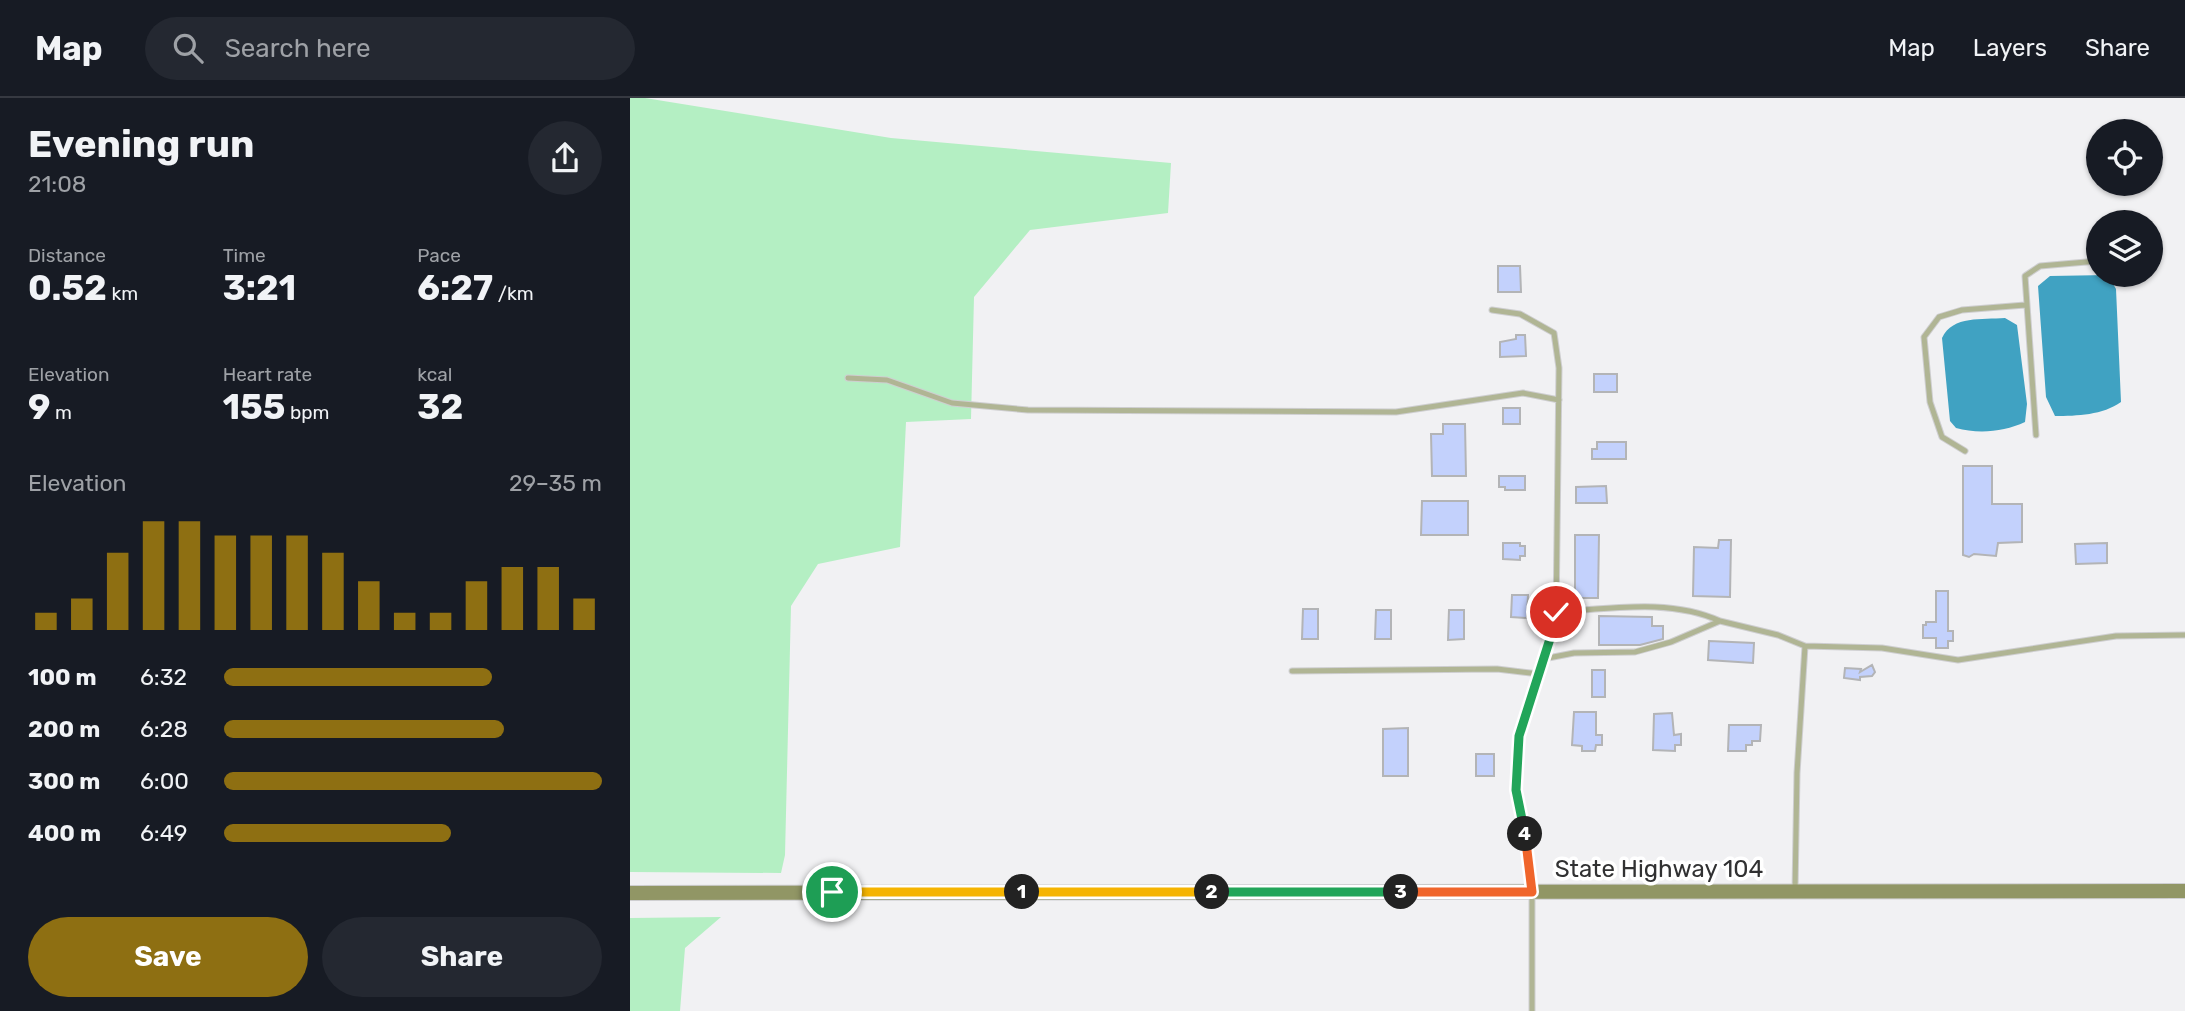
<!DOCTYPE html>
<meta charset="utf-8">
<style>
:root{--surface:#171b24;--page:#242831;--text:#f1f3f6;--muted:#9ea1a6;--line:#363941;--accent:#8e6f12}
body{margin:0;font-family:Rubik,sans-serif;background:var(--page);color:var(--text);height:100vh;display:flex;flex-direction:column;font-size:26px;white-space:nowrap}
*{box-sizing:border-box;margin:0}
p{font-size:23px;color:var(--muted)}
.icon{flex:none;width:38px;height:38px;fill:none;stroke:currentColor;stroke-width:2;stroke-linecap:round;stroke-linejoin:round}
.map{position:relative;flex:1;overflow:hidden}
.sheet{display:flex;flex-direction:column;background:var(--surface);width:630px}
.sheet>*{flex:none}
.controls{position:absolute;left:1456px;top:21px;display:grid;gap:14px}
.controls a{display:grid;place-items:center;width:77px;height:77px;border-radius:50%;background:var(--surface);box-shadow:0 2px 5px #0004;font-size:35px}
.pin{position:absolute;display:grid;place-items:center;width:60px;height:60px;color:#fff;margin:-30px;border:4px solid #fff;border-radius:50%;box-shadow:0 2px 7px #0007}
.km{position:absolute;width:35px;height:35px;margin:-18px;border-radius:50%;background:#222;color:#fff;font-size:19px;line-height:35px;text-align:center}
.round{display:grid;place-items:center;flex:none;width:74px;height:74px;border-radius:37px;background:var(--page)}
.summary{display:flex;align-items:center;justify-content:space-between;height:119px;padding:0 28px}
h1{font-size:38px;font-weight:700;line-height:52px}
.figures{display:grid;grid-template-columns:repeat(3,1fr);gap:10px;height:119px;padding:7px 28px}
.figures div{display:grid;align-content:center}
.figures b{font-size:35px;font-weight:700}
.figures small{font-size:19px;font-weight:400}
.figures p{font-size:19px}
.chart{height:196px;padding:14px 28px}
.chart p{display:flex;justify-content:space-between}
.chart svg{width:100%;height:126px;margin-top:7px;stroke:var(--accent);stroke-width:6}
.button{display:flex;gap:14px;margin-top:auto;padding:14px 28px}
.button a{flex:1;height:80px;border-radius:42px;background:var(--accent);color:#fff;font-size:28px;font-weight:700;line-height:80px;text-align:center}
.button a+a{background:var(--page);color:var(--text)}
ul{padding:0 28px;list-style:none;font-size:23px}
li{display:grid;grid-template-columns:112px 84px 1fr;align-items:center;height:52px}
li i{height:18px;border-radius:9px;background:var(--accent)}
header{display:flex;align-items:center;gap:42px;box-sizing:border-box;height:98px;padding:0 35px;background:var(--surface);border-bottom:2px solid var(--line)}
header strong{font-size:33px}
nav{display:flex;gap:38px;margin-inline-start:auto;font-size:24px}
.search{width:490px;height:63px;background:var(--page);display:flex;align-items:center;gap:18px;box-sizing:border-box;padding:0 24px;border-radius:38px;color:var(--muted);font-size:26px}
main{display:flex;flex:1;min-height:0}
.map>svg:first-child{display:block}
</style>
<header>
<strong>Map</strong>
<div class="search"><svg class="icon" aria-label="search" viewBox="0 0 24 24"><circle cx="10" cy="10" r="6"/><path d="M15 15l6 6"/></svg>Search here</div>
<nav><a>Map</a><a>Layers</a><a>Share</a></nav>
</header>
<main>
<section class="sheet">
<div class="summary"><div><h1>Evening run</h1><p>21:08</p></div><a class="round"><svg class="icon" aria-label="share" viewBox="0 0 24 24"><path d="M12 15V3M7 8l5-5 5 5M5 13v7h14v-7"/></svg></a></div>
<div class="figures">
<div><p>Distance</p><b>0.52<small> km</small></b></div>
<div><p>Time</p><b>3:21</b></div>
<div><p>Pace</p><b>6:27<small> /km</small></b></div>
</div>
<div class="figures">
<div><p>Elevation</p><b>9<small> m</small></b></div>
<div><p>Heart rate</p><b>155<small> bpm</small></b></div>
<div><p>kcal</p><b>32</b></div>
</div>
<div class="chart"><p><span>Elevation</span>29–35 m</p>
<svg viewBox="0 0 160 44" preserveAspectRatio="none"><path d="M5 44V38M15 44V33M25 44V17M35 44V6M45 44V6M55 44V11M65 44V11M75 44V11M85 44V17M95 44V27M105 44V38M115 44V38M125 44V27M135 44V22M145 44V22M155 44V33"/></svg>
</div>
<ul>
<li><b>100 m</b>6:32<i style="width:71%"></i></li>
<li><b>200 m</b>6:28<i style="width:74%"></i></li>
<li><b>300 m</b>6:00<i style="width:100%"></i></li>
<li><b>400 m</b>6:49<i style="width:60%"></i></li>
</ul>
<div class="button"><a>Save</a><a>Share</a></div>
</section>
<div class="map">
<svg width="1555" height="913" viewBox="0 0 1555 913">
<rect width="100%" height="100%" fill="#f1f1f3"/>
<path fill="#b4efc3" d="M 0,0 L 15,0 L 261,40 L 541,65 L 538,115 L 400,132 L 344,199 L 341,321 L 276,324 L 270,449 L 188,466 L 161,508 L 155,757 L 151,775 L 0,774 Z
M 91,819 L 55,850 L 50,913 L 0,913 L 0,820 Z"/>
<path fill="#40a2c2" d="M 1478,177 L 1486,191 L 1491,304 C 1473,317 1447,318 1425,318 L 1416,299 L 1408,188 L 1420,178 Z
M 1375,220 L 1387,227 L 1397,306 L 1395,324 C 1374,334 1348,336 1326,330 L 1320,323 L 1312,240 C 1323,217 1352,222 1375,220 Z"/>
<path fill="#c3d1fc" stroke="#b3b4b6" stroke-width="2" d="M 868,168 L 890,168 L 891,194 L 868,194 Z
M 886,237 L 895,237 L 896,258 L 870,259 L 870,244 L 886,241 Z
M 964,276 L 987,276 L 987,294 L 964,294 Z
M 873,310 L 890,310 L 890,326 L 873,326 Z
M 813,326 L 835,326 L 836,378 L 802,378 L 801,336 L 813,336 Z
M 967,344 L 996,344 L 996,361 L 962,361 L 962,351 L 967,351 Z
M 1333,368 L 1362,368 L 1362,406 L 1392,406 L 1392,444 L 1368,445 L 1366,458 L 1344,456 L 1339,459 L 1333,457 Z
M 869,378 L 895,378 L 895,392 L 875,392 L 875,389 L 869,389 Z
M 976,388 L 977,405 L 946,405 L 946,389 Z
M 792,403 L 838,403 L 838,437 L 791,437 Z
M 945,437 L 969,437 L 968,500 L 945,500 Z
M 1089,442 L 1101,442 L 1100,499 L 1063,498 L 1064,449 L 1088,450 Z
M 873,445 L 890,445 L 890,448 L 895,448 L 895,458 L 890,458 L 890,462 L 873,461 Z
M 1477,445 L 1477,465 L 1446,466 L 1445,446 Z
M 1306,493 L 1318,493 L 1318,533 L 1323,533 L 1323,543 L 1318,543 L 1318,550 L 1306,550 L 1306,540 L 1293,540 L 1293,527 L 1296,527 L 1296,524 L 1306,524 Z
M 882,497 L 898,497 L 897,520 L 881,519 Z
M 673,511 L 688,511 L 688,541 L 672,541 Z
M 746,512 L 761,512 L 761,541 L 745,541 Z
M 819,512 L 834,512 L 834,541 L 818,542 Z
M 969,518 L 1022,519 L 1022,528 L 1033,528 L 1033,541 L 1010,547 L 969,547 Z
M 1079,543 L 1124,545 L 1123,565 L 1078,562 Z
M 1242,567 L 1245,574 L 1242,578 L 1230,579 L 1230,582 L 1214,580 L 1215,570 L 1231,571 L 1230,574 Z
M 962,572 L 975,572 L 975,599 L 962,599 Z
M 944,614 L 966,614 L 966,637 L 972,637 L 972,647 L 966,647 L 965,653 L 952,653 L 952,648 L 942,647 Z
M 1042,615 L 1044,637 L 1051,636 L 1051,647 L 1045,647 L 1045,653 L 1023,652 L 1024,616 Z
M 1099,627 L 1131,627 L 1130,643 L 1122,643 L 1122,647 L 1116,647 L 1116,653 L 1098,653 Z
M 778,630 L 778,678 L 753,678 L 753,631 Z
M 846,656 L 864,656 L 864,678 L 846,678 Z"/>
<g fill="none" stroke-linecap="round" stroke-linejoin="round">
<g stroke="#ceced0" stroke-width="7">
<path id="lane" d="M 862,212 L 890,216 L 924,235 L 929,270 L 926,522 L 889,638 L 886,692 L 899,753 L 902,794 L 902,913
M 218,280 L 257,282 L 322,305 L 398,312 L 766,314 L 893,295 L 929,302
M 1406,337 L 1395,178 L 1410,168 L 1468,163
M 1335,353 L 1312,339 L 1300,304 L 1294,239 L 1309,219 L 1332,212 L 1395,207
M 926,514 C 980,511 1039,500 1090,523
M 913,561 L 944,555 L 1005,554 L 1041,544 L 1090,523 L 1148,537 L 1175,548 L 1252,550 L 1328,562 L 1486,538 L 1555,537
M 662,573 L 867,571 L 909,576
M 1165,793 L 1167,675 L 1175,548"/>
</g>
<g stroke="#ceced0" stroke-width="16">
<path id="secondary" d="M 0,795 L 1555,793"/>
</g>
<use href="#lane" stroke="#b0b594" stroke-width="5"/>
<use href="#secondary" stroke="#919665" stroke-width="14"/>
</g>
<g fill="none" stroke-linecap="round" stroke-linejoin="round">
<g stroke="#fff" stroke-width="14">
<path id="split-1" d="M 202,794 L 392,794"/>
</g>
<g stroke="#fff" stroke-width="14">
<path id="split-2" d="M 392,794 L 582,794"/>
</g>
<g stroke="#fff" stroke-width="14">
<path id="split-3" d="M 582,794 L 771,794"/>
</g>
<g stroke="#fff" stroke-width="14">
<path id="split-4" d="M 771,794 L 902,794 L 895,736"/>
</g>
<g stroke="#fff" stroke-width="14">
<path id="split-5" d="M 895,736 L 886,692 L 889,638 L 926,522 L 926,514"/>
</g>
<use href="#split-1" stroke="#f5b400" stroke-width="9"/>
<use href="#split-2" stroke="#f5b400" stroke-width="9"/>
<use href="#split-3" stroke="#22a559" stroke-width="9"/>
<use href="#split-4" stroke="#f0652b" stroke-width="9"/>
<use href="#split-5" stroke="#22a559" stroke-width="9"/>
</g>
<g text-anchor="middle" stroke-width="7" stroke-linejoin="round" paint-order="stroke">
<g font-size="24" fill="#313132" stroke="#fff">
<text x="1029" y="779">State Highway 104</text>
</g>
</g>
</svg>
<div class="controls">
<a><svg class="icon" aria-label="locate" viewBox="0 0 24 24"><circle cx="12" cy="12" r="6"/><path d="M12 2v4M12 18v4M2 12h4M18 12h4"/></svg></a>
<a><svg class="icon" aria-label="layers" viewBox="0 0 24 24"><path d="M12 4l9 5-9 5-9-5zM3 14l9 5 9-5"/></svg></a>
</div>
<div class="pin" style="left:202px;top:794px;background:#1e9e55"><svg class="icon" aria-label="arrive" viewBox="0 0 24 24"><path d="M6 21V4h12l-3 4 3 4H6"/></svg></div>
<div class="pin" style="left:926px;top:514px;background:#d93025"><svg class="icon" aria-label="check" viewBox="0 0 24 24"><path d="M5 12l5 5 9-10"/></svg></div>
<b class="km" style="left:392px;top:794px">1</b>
<b class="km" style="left:582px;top:794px">2</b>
<b class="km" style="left:771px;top:794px">3</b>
<b class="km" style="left:895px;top:736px">4</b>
</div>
</main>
